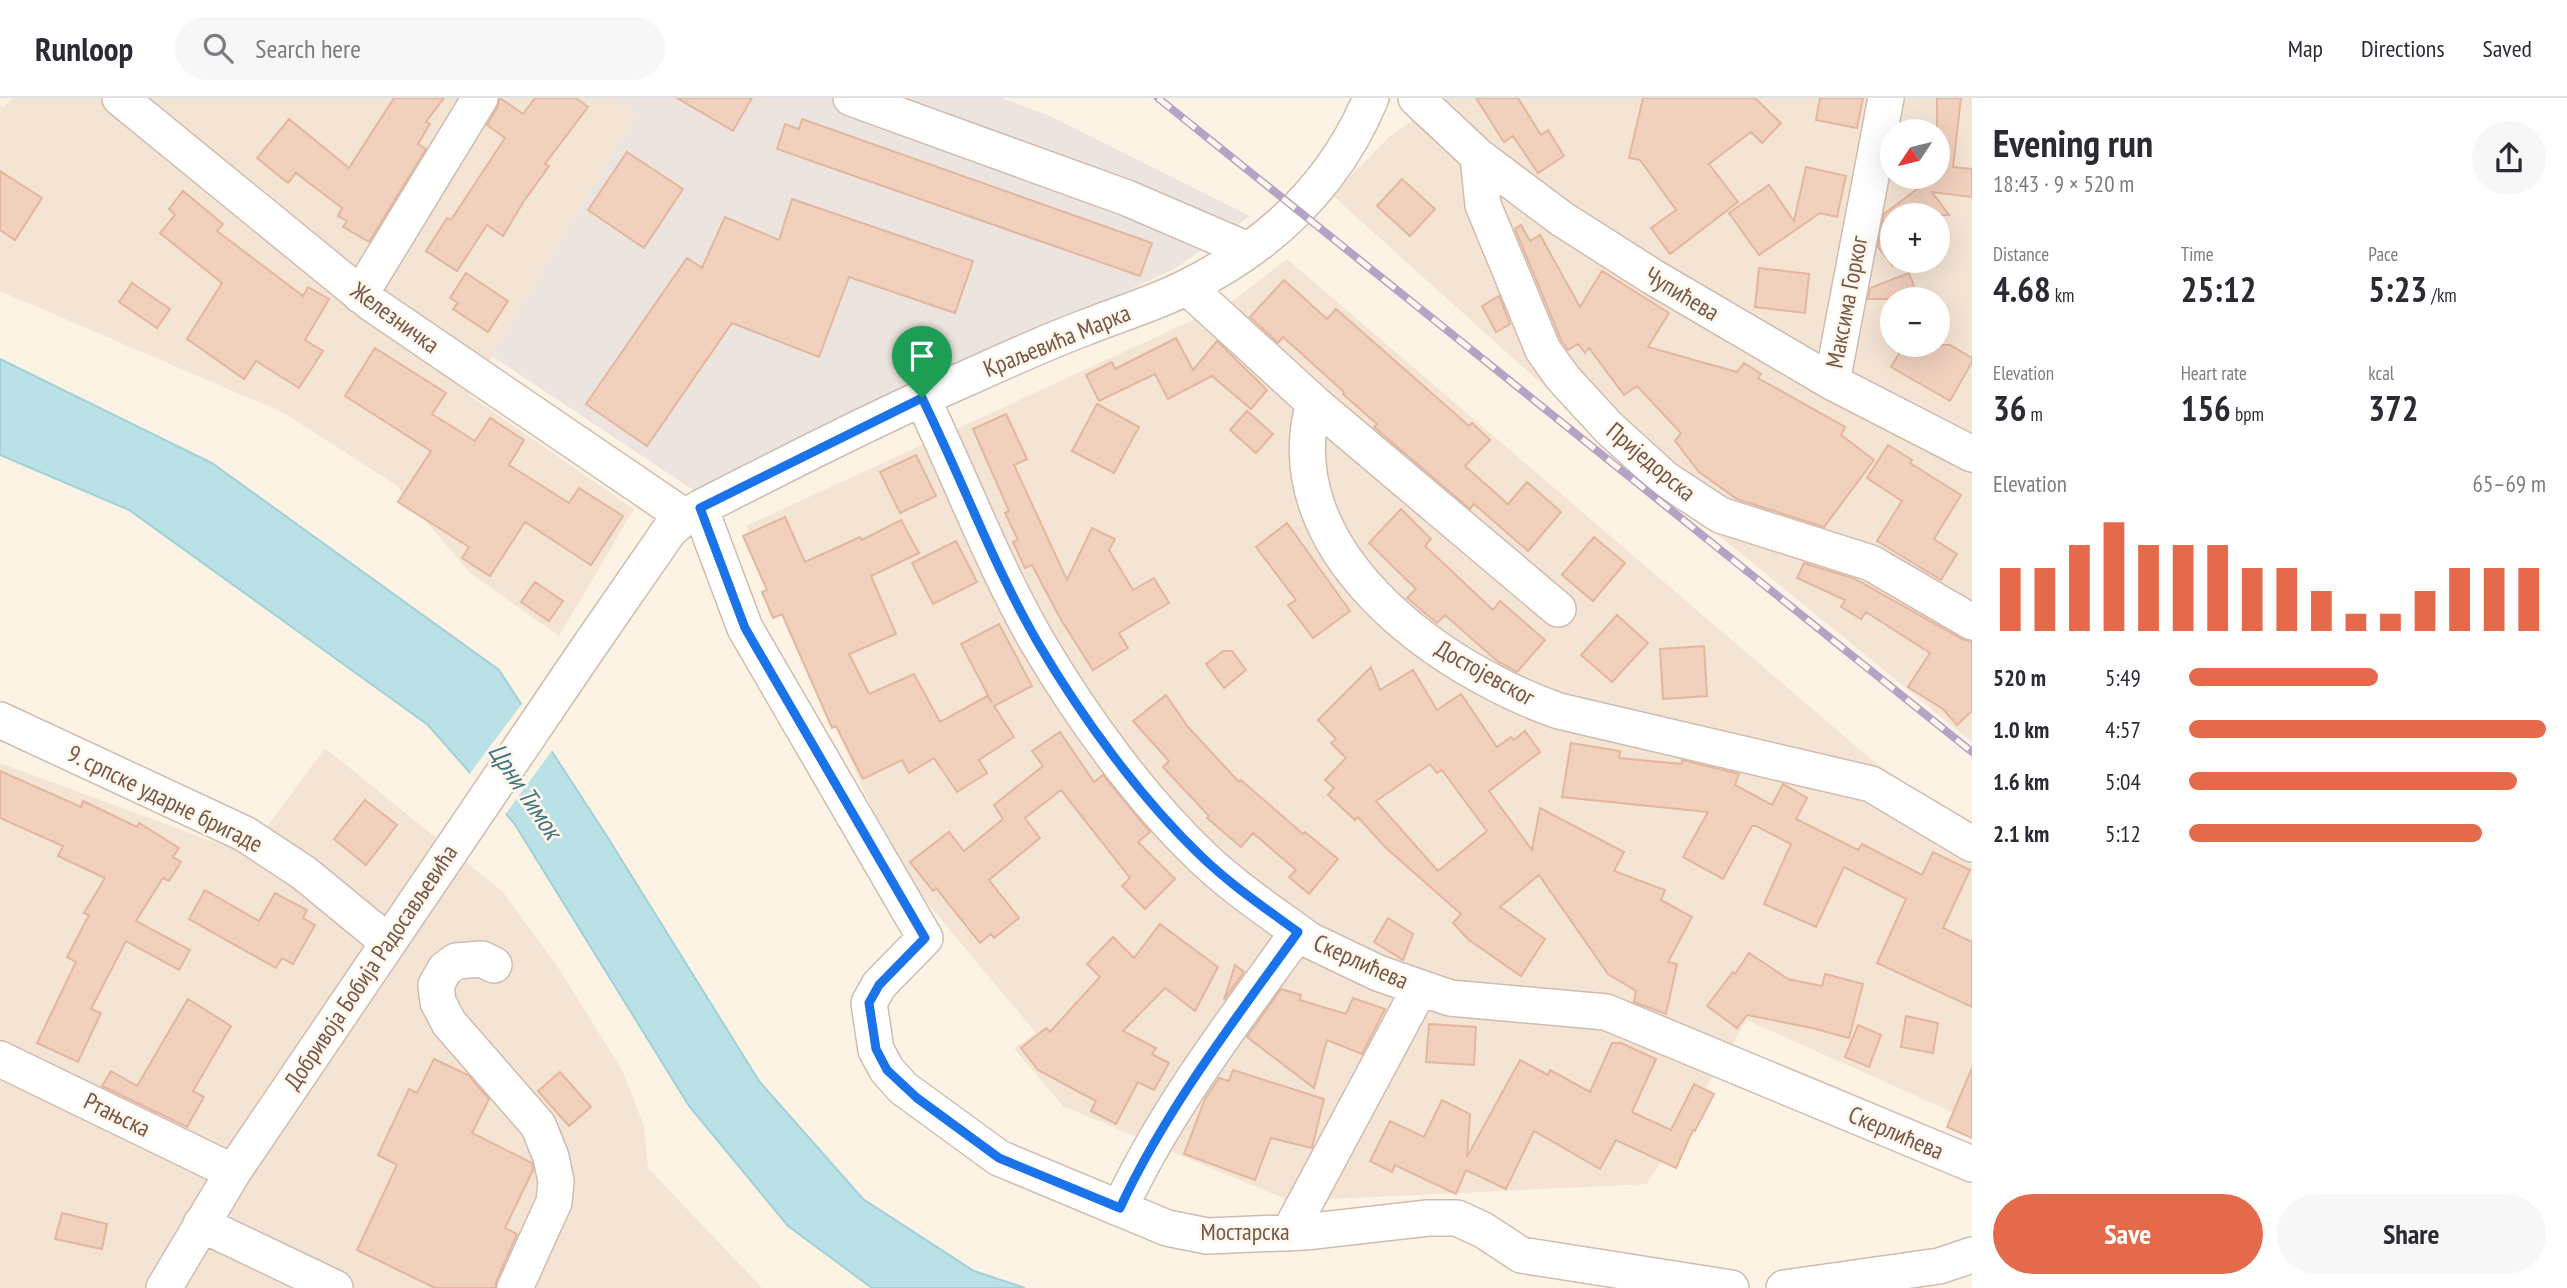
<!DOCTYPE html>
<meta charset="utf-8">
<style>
:root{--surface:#fff;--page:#f7f7f7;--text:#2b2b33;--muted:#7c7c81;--line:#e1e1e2;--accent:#e5694b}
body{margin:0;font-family:"PT Sans Narrow",sans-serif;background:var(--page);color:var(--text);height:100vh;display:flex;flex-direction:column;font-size:26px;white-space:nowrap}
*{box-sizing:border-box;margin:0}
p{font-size:23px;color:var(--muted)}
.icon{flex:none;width:38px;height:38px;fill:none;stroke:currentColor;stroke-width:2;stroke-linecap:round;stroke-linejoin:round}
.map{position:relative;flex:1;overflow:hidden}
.side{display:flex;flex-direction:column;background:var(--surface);width:595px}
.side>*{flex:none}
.needle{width:46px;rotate:235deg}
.fabs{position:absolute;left:1880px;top:21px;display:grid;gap:14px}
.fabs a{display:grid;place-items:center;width:70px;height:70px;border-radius:50%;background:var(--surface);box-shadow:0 7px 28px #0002;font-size:35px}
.pin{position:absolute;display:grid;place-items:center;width:60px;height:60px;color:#fff;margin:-72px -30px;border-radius:50% 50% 50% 0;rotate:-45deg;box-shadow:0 0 7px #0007}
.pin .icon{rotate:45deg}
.round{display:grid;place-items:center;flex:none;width:74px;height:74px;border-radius:37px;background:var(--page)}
.summary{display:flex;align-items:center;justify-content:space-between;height:119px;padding:0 21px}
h1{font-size:38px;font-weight:700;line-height:52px}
.metrics{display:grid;grid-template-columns:repeat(3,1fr);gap:10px;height:119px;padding:7px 21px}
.metrics div{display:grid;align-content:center}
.metrics b{font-size:35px;font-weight:700}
.metrics small{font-size:19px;font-weight:400}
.metrics p{font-size:19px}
.chart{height:196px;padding:14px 21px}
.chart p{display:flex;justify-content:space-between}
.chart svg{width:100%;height:126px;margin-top:7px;stroke:var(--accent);stroke-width:6}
.action{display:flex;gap:14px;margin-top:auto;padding:14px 21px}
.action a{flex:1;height:80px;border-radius:42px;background:var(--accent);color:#fff;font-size:28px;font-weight:700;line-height:80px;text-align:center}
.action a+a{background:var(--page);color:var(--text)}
ul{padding:0 21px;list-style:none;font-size:23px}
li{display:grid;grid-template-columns:112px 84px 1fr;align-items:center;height:52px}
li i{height:18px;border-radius:9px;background:var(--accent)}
header{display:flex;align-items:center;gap:42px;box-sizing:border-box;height:98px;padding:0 35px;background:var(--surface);border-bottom:2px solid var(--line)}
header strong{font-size:33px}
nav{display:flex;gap:38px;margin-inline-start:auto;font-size:24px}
.search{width:490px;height:63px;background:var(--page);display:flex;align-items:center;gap:18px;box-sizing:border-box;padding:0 24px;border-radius:38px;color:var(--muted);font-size:26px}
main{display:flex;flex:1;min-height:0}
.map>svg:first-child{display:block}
</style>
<header>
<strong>Runloop</strong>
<div class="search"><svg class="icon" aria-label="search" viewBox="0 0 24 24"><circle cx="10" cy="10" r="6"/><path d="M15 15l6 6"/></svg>Search here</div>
<nav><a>Map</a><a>Directions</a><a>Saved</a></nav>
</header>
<main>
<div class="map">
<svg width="1972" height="1190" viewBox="0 0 1972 1190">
<rect width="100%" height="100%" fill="#fcf3e5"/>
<path fill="#f4e4d4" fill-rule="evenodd" d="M 13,0 L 615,0 L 637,17 L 469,297 L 634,411 L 559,538 L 470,475 L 396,387 L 284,315 L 0,193 L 0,8 L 3,9 Z
M 1445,0 L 1972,0 L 1972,644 L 1624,360 L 1332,97 L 1389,39 ZM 1892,33 L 1937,33 L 1937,79 L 1892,79 ZM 1892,117 L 1937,117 L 1937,163 L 1892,163 ZM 1892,201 L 1937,201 L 1937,247 L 1892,247 Z
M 1287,161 L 1872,662 L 1972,731 L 1972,1023 L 1747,922 L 1647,1086 L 1290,1103 L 1063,1008 L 1014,950 L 1036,935 L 899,771 L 746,428 L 1230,205 Z
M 325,650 L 503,794 L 559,871 L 623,974 L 644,1028 L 648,1070 L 762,1190 L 0,1190 L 0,665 L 247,756 Z"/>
<path fill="#ece5df" d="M 614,0 L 1002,0 L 1050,18 L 1250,118 L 1176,170 L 695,393 L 492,258 L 636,17 Z"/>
<path fill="#bae1e6" stroke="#a0d0d8" stroke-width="2" d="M 0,261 L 212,365 L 499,572 L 608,740 L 759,983 L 863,1101 L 974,1173 L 1025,1190 L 872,1190 L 788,1128 L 689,1008 L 514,725 L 428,627 L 129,412 L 0,357 Z"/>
<path fill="#fcf3e5" d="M 524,603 L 554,650 L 504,718 L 468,678 Z"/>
<path fill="#f1d0bd" stroke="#e4b69d" stroke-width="2" fill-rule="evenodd" d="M 394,0 L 444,0 L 426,24 L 430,26 L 418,46 L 426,51 L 369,144 L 343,129 L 347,123 L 338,118 L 342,110 L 296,75 L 288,85 L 257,60 L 289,21 L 349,70 Z
M 500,0 L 523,16 L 535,0 L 576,0 L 588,9 L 545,66 L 549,68 L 524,103 L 503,138 L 487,127 L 457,173 L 426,153 L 447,120 L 451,122 L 505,40 L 487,27 L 497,10 Z
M 677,0 L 752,0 L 733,33 Z
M 1476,0 L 1518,0 L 1541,37 L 1548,32 L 1564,58 L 1538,75 L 1513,38 L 1504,44 Z
M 1643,0 L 1755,0 L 1781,25 L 1762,45 L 1751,34 L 1709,66 L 1738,104 L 1670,156 L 1651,130 L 1676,112 L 1640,62 L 1629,60 Z
M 1820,0 L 1863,0 L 1857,30 L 1816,22 Z
M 1937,0 L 1961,0 L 1953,69 L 1972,71 L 1972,99 L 1932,94 L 1949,117 L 1892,117 L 1892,167 L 1878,149 L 1884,116 L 1933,79 L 1937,79 Z
M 802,21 L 1152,145 L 1140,178 L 777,51 L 785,26 L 799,31 Z
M 627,54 L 683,91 L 644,150 L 588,112 Z
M 1806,69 L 1846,78 L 1837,119 L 1820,115 L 1759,157 L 1729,115 L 1769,87 L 1794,123 Z
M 0,73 L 42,100 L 15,142 L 0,132 Z
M 1402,81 L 1435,111 L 1410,138 L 1377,108 Z
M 183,93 L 223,126 L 217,133 L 303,198 L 308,189 L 329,201 L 305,242 L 323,253 L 299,290 L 256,263 L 244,281 L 187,241 L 222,185 L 160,135 L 175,117 L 169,111 Z
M 792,101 L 973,163 L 955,215 L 849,179 L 819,259 L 732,225 L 647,348 L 586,306 L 687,160 L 702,170 L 725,119 L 779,142 Z
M 1521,127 L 1530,143 L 1540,137 L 1580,209 L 1602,173 L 1669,215 L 1648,249 L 1737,274 L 1744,265 L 1761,276 L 1758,280 L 1845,329 L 1841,337 L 1874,362 L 1824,429 L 1737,401 L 1699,374 L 1675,343 L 1681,335 L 1637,288 L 1624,297 L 1589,250 L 1585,255 L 1578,246 L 1568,252 L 1561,242 L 1515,131 Z
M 1759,170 L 1809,176 L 1805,215 L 1755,209 Z
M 466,175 L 508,203 L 488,234 L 453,211 L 458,205 L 450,200 Z
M 1909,175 L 1919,201 L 1868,201 L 1870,190 Z
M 1284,182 L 1327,221 L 1336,211 L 1469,328 L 1472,325 L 1490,342 L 1465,368 L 1508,406 L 1527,384 L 1561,414 L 1528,453 L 1474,406 L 1470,411 L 1374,329 L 1377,326 L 1343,296 L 1344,294 L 1283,239 L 1278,245 L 1250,219 Z
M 132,185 L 170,211 L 157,230 L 119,204 Z
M 1499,198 L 1510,226 L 1496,234 L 1482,208 Z
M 1176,240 L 1193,272 L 1217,243 L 1267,292 L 1251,311 L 1212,278 L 1168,301 L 1155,276 L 1099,303 L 1086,277 L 1112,264 L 1115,271 Z
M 1904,247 L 1950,247 L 1972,260 L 1972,264 L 1950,303 L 1891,269 Z
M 375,250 L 446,295 L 432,316 L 475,343 L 490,320 L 524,342 L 509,367 L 569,405 L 579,390 L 623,418 L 591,467 L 525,424 L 490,478 L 462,460 L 469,449 L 398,404 L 431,353 L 345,298 Z
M 1097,306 L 1139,329 L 1114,375 L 1072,353 Z
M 1247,313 L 1273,336 L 1256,355 L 1230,332 Z
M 1006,316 L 1027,361 L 1014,367 L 1067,482 L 1092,430 L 1115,441 L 1109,452 L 1133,492 L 1154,480 L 1169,505 L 1119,535 L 1128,550 L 1093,572 L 1060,520 L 1032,467 L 1025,470 L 1013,444 L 1018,442 L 1005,415 L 1009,413 L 973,331 Z
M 1888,347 L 1912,362 L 1910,365 L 1961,397 L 1934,441 L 1957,456 L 1941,482 L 1877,443 L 1902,403 L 1867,380 Z
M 916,357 L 936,398 L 900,415 L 880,374 Z
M 1401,411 L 1431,441 L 1425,448 L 1493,512 L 1500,503 L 1545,542 L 1517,574 L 1497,563 L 1445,517 L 1437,525 L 1407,500 L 1416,491 L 1369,445 Z
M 785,419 L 805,464 L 860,439 L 862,442 L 901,422 L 919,455 L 871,478 L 896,536 L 849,556 L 869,596 L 914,576 L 940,624 L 987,598 L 992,605 L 961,546 L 999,526 L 1032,588 L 994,608 L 1014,639 L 979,662 L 987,675 L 957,694 L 934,660 L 909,675 L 902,662 L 863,681 L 836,628 L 832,630 L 782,516 L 773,520 L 762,494 L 767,492 L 743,438 Z
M 1287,425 L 1350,513 L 1313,540 L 1288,507 L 1296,502 L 1256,449 Z
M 1594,439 L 1625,465 L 1593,503 L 1562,477 Z
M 956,443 L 977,484 L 933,506 L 912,465 Z
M 1804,465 L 1855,481 L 1962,541 L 1972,544 L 1972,613 L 1957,627 L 1943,611 L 1908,589 L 1930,555 L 1866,514 L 1861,521 L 1841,509 L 1845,502 L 1797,480 Z
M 535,484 L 563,503 L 549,523 L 521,504 Z
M 1617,517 L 1648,545 L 1612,584 L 1581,557 Z
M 1704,548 L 1707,598 L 1663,601 L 1660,551 Z
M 1223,553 L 1232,553 L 1246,572 L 1224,590 L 1206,566 Z
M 1371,569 L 1380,592 L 1413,572 L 1437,612 L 1461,596 L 1497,649 L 1511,639 L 1514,642 L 1525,633 L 1540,654 L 1489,693 L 1532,752 L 1540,710 L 1624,754 L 1614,773 L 1665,792 L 1661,802 L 1692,819 L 1668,864 L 1677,866 L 1666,916 L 1634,904 L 1636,893 L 1608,876 L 1539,777 L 1500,809 L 1545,841 L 1521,878 L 1469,842 L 1453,825 L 1461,816 L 1385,749 L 1358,719 L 1355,722 L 1328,697 L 1334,690 L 1325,682 L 1346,660 L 1331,645 L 1336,641 L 1318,622 ZM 1430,666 L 1437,675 L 1442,672 L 1487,733 L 1438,773 L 1376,703 Z
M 1166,597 L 1188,629 L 1239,684 L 1241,682 L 1303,736 L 1305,734 L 1338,761 L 1309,796 L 1289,779 L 1296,772 L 1253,735 L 1241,749 L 1207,720 L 1209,718 L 1163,669 L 1169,663 L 1133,623 Z
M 1060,634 L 1094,684 L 1103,677 L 1150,734 L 1138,744 L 1175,781 L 1145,811 L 1122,788 L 1130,780 L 1061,692 L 1025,720 L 1040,740 L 989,782 L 1019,820 L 994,840 L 991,836 L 980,845 L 936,790 L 933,793 L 910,764 L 949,734 L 964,753 L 1003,721 L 994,707 L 1043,668 L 1032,653 Z
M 1571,645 L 1620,653 L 1619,660 L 1682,666 L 1682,662 L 1739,676 L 1735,687 L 1772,707 L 1783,686 L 1807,700 L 1796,721 L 1858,752 L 1862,746 L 1922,777 L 1933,754 L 1970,772 L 1943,830 L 1972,844 L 1972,909 L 1877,865 L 1906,801 L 1844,769 L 1816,829 L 1764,806 L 1791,746 L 1756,728 L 1752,728 L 1723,781 L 1683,759 L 1708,714 L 1562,699 Z
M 0,673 L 81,709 L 83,703 L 137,729 L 139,725 L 179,750 L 173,759 L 181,764 L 169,783 L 163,780 L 136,823 L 190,852 L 179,872 L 126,843 L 91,911 L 101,915 L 78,964 L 37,945 L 76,864 L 67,859 L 89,817 L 84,815 L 105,780 L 58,758 L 63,748 L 0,720 Z
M 365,702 L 397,727 L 366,767 L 334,741 Z
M 205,792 L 259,823 L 275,795 L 307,812 L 303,820 L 315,827 L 293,866 L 282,860 L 276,870 L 189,821 Z
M 1388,820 L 1413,836 L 1403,862 L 1374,844 Z
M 1160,826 L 1218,869 L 1195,913 L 1165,890 L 1123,933 L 1156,950 L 1152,956 L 1169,965 L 1154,992 L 1138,984 L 1116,1026 L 1091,1013 L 1096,1003 L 1038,972 L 1021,950 L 1046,930 L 1050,934 L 1100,879 L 1087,866 L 1113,839 L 1134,860 Z
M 1749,855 L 1788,881 L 1822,888 L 1825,876 L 1863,886 L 1849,940 L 1812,930 L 1747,917 L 1737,930 L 1707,908 L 1733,874 L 1735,876 Z
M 1235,867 L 1244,874 L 1224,902 Z
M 1281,891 L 1301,897 L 1300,902 L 1346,916 L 1353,900 L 1385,911 L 1362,956 L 1327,942 L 1314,990 L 1247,939 Z
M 188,901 L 231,928 L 193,993 L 204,999 L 187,1029 L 102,988 L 111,973 L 137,988 Z
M 1906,918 L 1938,925 L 1933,955 L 1901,949 Z
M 1429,926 L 1476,929 L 1474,967 L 1426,964 Z
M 1858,927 L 1881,937 L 1869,969 L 1845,959 Z
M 1612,945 L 1621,945 L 1656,961 L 1632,1014 L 1671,1032 L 1694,986 L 1714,996 L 1695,1033 L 1693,1032 L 1676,1070 L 1616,1042 L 1600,1071 L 1534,1033 L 1506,1091 L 1466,1072 L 1456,1096 L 1395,1067 L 1392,1074 L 1370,1063 L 1390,1023 L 1424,1039 L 1442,1002 L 1470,1016 L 1467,1059 L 1520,962 L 1548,977 L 1550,972 L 1590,994 Z
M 434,961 L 468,977 L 489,1001 L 472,1035 L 532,1065 L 533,1072 L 505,1130 L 517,1136 L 497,1182 L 495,1190 L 435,1190 L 357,1152 L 397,1067 L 378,1057 L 409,991 L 417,995 Z
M 1972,970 L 1972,1040 L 1947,1029 Z
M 1233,972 L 1324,1001 L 1312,1050 L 1271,1040 L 1255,1082 L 1184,1056 L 1205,1001 L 1219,980 L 1229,983 Z
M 560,974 L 591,1009 L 569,1028 L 538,993 Z
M 62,1115 L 107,1126 L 102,1151 L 55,1141 Z"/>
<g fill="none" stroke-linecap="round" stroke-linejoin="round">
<g stroke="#d0bcae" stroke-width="38">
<path id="minor" d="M 120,0 L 371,205 L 685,419
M 851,0 L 1127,100 L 1248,152
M 1416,0 L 1478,58 L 1562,121 L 1653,179 L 1832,284 L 1972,356
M 1478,58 L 1483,107 L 1543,252 L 1563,280 L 1609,330 L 1664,380 L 1720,417 L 1871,465 L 1972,524
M 1187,189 L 1314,305 C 1272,452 1438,571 1559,613 L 1871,686 L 1972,746
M 360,197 L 480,0
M 1832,284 L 1886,0
M 922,300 C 961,381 993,467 1038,545 C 1081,618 1140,700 1202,759 C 1231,787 1265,810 1298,834 L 1309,842 L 1378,875 L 1450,900 L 1606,914 L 1972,1066
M 1314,305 L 1558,511
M 700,410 L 745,530 L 925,840 L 879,887 L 869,905 L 876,952 L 887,972 L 903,990 L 999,1060 L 1167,1130 L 1207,1138 L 1305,1134 L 1428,1120 L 1457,1120 L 1483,1132 L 1521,1157 L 1731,1190
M 0,622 L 245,736 L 304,775 L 388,844
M 494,867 L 482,861 L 456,863 L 445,871 L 436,887 L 438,904 L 449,925 L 538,1027 L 551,1059 L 556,1083 L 554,1104 L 515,1190
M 0,961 L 233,1074
M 1120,1110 C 1166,1011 1234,923 1298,834
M 201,1126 L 335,1190
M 1289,1135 L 1420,890
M 164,1190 L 233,1074 L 586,553 L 669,433 L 685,419 L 700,410 C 788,365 876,320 967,280 C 1005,263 1044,245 1084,230 C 1118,216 1154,206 1187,189 C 1270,148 1335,86 1371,0
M 1784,1190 L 1939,1168 L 1972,1157"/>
</g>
<use href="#minor" stroke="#fff" stroke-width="35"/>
<g stroke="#b5a3c6" stroke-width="8">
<path id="rail" d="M 1158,0 L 1972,654"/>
</g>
<use href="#rail" stroke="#fff7eb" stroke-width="5" stroke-dasharray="16" stroke-linecap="butt"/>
</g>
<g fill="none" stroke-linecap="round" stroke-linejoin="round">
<g stroke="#fff" stroke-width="14">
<path id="route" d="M 922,300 C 962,381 993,467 1038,545 C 1081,618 1140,700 1202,759 C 1231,787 1265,810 1298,834 C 1234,923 1166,1011 1120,1110 L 999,1060 L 917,1000 L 887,972 L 876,951 L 869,905 L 879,887 L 925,840 L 745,530 L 700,410 Z"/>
</g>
<use href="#route" stroke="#1a73e8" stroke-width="9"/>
</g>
<g text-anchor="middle" stroke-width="5" stroke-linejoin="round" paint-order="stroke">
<g font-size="24" fill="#75584a" stroke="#fff7eb">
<text transform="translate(1682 196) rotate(31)" y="8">Чупићева</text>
<text transform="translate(1847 204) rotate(-79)" y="8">Максима Горког</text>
<text transform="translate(395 220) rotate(36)" y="8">Железничка</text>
<text transform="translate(1057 243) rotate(-22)" y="8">Краљевића Марка</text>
<text transform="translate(1651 364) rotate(40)" y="8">Приједорска</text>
<text transform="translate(1485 575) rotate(29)" y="8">Достојевског</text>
<text transform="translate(165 701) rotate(26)" y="8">9. српске ударне бригаде</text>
<text transform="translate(1361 864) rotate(24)" y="8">Скерлићева</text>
<text transform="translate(371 869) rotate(-56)" y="8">Добривоја Бобија Радосављевића</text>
<text transform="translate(117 1017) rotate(26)" y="8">Ртањска</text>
<text transform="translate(1896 1035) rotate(23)" y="8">Скерлићева</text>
<text x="1245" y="1142">Мостарска</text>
</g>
<g font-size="26" font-style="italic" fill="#417881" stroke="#fff7eb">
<text transform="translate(525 693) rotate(56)" y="9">Црни Тимок</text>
</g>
</g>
</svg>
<div class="fabs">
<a><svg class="needle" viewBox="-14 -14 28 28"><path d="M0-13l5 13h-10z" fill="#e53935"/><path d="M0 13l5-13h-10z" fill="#7c7c81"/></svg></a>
<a>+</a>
<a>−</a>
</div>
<div class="pin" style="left:922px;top:300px;background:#1e9e55"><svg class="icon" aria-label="arrive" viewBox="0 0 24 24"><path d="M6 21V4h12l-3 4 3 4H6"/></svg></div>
</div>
<section class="side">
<div class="summary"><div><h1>Evening run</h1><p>18:43 · 9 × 520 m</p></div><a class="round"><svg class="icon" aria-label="share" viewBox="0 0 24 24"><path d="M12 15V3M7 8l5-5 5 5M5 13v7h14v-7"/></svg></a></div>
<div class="metrics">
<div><p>Distance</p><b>4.68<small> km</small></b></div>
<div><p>Time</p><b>25:12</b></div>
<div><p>Pace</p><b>5:23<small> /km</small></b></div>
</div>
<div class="metrics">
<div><p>Elevation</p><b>36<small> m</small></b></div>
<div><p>Heart rate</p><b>156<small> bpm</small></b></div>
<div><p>kcal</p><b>372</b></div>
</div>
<div class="chart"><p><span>Elevation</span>65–69 m</p>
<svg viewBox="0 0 160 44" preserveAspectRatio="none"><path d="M5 44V22M15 44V22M25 44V14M35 44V6M45 44V14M55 44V14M65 44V14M75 44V22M85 44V22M95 44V30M105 44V38M115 44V38M125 44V30M135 44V22M145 44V22M155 44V22"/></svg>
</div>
<ul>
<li><b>520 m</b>5:49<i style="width:53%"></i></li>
<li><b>1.0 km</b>4:57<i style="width:100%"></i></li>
<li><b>1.6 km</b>5:04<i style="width:92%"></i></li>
<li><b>2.1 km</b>5:12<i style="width:82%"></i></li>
</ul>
<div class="action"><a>Save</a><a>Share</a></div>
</section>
</main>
